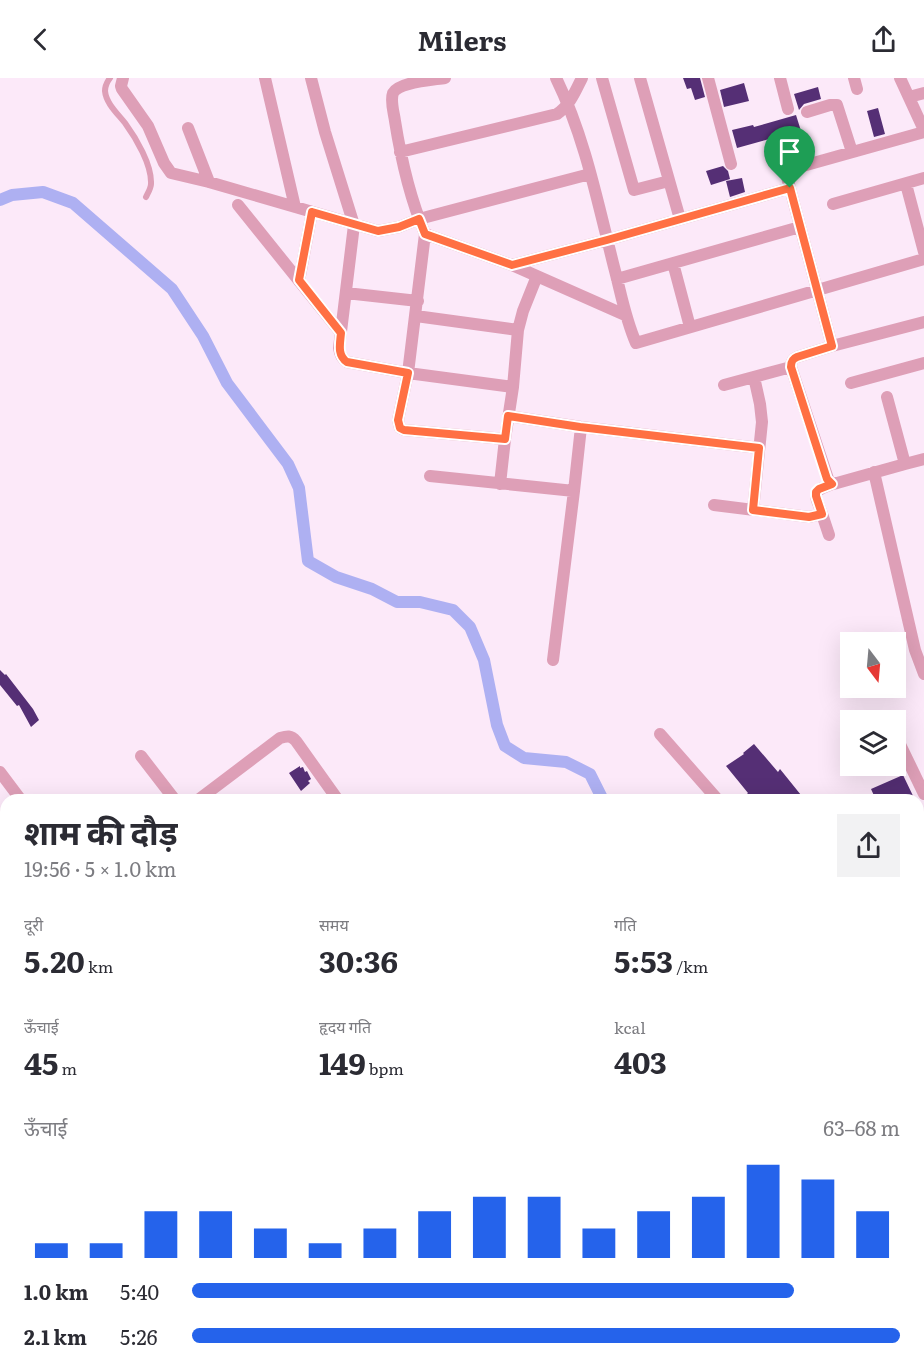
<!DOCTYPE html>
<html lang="hi">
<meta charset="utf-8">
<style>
:root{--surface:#fff;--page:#f2f2f3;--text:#2b2b33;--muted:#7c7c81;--accent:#2563eb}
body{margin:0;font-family:Literata,"Noto Sans Devanagari",serif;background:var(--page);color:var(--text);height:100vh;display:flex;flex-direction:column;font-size:22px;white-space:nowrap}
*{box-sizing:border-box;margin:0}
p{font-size:20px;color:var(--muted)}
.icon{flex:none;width:33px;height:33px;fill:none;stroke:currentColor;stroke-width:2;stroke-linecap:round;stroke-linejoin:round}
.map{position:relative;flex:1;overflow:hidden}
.side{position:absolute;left:0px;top:716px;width:924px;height:578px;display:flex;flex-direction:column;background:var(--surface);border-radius:18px 18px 0 0;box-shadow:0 6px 24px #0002}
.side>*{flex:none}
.needle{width:39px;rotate:164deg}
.tools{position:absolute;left:840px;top:554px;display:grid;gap:12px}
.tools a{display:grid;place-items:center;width:66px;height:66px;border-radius:0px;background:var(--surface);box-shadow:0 6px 24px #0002;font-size:30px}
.pin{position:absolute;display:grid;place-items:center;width:51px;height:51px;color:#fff;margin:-62px -26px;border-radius:50% 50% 50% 0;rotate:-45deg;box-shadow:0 0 6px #0007}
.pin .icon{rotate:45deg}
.round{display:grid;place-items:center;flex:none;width:63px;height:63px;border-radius:0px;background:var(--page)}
.head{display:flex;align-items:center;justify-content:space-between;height:102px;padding:0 24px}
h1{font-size:33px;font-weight:700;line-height:45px}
.figures{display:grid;grid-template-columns:repeat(3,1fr);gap:9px;height:102px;padding:6px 24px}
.figures div{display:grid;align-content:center}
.figures b{font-size:30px;font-weight:700}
.figures small{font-size:16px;font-weight:400}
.figures p{font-size:16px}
.chart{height:168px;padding:12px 24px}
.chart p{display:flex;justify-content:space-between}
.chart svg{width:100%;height:108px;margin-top:6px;stroke:var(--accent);stroke-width:6}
ul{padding:0 24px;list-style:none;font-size:20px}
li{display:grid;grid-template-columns:96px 72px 1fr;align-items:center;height:45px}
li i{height:15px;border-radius:8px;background:var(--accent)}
header{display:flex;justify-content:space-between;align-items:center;height:78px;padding:0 24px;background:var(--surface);font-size:27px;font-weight:700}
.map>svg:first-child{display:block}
</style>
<header><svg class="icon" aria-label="back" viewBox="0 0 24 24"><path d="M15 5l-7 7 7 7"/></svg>Milers<svg class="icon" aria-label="share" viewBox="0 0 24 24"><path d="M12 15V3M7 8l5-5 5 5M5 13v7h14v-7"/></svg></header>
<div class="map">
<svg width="924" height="1292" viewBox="0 0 924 1292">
<rect width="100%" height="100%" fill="#fce9f9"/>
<path fill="#f8daf3" d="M 127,1287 L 254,1287 L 257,1292 L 122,1292 Z"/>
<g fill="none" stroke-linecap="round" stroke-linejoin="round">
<path stroke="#aeb0f2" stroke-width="12" d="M 0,122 L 12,117 L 43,114 L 73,125 L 172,211 L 203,258 L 227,305 L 288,386 L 299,410 L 308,483 L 336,499 L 372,511 L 397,524 L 420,524 L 453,532 L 470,549 L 484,582 L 497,647 L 505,668 L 524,680 L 566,684 L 590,696 L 603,722
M 918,1190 L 924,1201"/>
</g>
<path fill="#552f75" d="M 683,0 L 700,0 L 705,19 L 695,22 L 691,10 L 687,11 Z
M 744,5 L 749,23 L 724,29 L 720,12 Z
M 818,9 L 821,21 L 804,26 L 799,32 L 794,16 Z
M 878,30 L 885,56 L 874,59 L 867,33 Z
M 796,37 L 806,69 L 778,77 L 773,60 L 737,70 L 732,52 L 753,47 L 754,49 Z
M 723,88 L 728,93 L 730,101 L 711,107 L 706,93 Z
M 742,100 L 745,114 L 730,119 L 726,103 Z
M 0,592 L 5,597 L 6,596 L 33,631 L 39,642 L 31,649 L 19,627 L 17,628 L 0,607 Z
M 754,666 L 778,694 L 780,691 L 805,722 L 753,722 L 747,716 L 748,715 L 726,688 L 744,676 L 743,675 Z
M 300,688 L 300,690 L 303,689 L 305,694 L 307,693 L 311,701 L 308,703 L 310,705 L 301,713 L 289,695 Z
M 903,697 L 915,722 L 876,722 L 871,711 Z"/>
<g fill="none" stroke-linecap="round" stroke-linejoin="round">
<path stroke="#de9fb7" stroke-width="6" d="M 110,0 C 107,4 105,7 105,13 C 106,25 117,35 125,45 C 136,60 152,87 151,106 C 151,110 148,115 146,119
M 233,1287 L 236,1292
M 432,1287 L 436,1292
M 91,1292 L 96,1287
M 375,1292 L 378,1287"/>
<path stroke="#de9fb7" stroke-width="12" d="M 123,0 L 121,8 L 122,11 L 148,48 L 164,85 L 171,95 L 209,104 L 378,153 L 399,149 L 419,141 L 590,96
M 265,0 L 295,129
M 311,0 L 325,54 L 354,147 L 339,270 C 340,277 342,280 347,284 L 408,295 L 513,309 L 518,252 L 523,233 L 537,198
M 445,0 C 433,2 399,4 393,15 C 390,23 394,35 395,43 C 401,81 410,120 425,156 L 512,187 L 625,237
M 556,0 C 585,59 598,126 614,189 C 621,215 625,240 636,265 L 924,181
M 602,0 L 634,112 L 669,103
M 640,0 L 680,141
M 708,0 L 731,86
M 780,0 L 788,31
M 854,0 L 857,11
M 900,0 L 924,52
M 909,19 L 924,15
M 807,34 L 830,27 L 837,27 L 852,74
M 188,50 L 209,104
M 400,74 L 557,36 C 570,27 575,14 582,0
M 906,106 L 924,174
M 833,126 L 924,100
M 238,127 L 341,255
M 425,156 L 408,295 L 398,342 L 400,350 L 404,352 L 505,361 L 513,309
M 673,185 L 690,249
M 512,187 L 607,162 L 790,110
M 617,201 L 800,149
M 299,203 L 312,134
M 346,215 L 418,223
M 416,238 L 518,252
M 832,268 L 787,99 L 788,94 L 792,91 L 924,54
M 851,305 L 924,285
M 724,307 L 791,289
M 887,319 L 905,386 L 924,381
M 508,338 L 581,349 L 759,370
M 905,386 L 837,405 L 832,406 L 829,404 L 791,289 C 791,284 792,281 797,279 L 832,268 L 924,244
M 874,394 L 915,572 L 924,596
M 430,398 L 574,413
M 500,406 L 505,361
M 714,427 L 809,439 L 822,436 C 815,415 810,414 832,406
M 753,432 L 762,344 L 760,326 L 754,299
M 822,436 L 829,457
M 553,582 L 574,413 L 581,349
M 660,656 L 718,722
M 896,658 L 924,716
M 141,678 L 175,722
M 0,694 L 21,722
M 198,722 L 280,660 C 287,658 291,657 296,663 L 338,722
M 0,864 L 6,870
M 918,896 L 924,891
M 0,897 L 6,892
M 918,953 L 924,961
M 918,996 L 924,995
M 0,1142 L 6,1149
M 279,1287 L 283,1292
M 755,1287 L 758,1292
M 644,1292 L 653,1287"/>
</g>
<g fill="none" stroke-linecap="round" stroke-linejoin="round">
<g stroke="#fff" stroke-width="12">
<path id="route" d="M 790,110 L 832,268 L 797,279 C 792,281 791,284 791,289 L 827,401 L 832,406 L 819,411 L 816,414 L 816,418 L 822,436 L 809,439 L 753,432 L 759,370 L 580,349 L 508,338 L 505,361 L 404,352 L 400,350 L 398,342 L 408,295 L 347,284 C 337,277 340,266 341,255 L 299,202 L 312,134 L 378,153 L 399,149 L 419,141 L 425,156 L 512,187 L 607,162 Z"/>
</g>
<use href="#route" stroke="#ff7043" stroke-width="8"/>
</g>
</svg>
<div class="tools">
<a><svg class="needle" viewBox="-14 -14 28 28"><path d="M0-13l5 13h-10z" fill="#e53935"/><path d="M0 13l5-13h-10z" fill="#7c7c81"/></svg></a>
<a><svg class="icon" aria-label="layers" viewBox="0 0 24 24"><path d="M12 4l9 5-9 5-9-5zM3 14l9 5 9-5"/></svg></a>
</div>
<div class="pin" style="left:790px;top:110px;background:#1e9e55"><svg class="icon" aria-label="arrive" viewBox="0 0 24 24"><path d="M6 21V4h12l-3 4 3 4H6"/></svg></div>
<section class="side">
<div class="head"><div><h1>शाम की दौड़</h1><p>19:56 · 5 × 1.0 km</p></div><a class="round"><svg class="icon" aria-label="share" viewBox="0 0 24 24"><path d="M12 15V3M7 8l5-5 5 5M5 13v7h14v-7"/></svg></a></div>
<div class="figures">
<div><p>दूरी</p><b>5.20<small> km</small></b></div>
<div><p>समय</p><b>30:36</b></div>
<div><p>गति</p><b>5:53<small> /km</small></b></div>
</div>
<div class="figures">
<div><p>ऊँचाई</p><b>45<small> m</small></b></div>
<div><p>हृदय गति</p><b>149<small> bpm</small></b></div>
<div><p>kcal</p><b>403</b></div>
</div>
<div class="chart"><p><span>ऊँचाई</span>63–68 m</p>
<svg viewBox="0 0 160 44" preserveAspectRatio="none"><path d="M5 44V38M15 44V38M25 44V25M35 44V25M45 44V32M55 44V38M65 44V32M75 44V25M85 44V19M95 44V19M105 44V32M115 44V25M125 44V19M135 44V6M145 44V12M155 44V25"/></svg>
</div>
<ul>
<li><b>1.0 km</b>5:40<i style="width:85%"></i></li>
<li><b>2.1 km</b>5:26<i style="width:100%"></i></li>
</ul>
</section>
</div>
